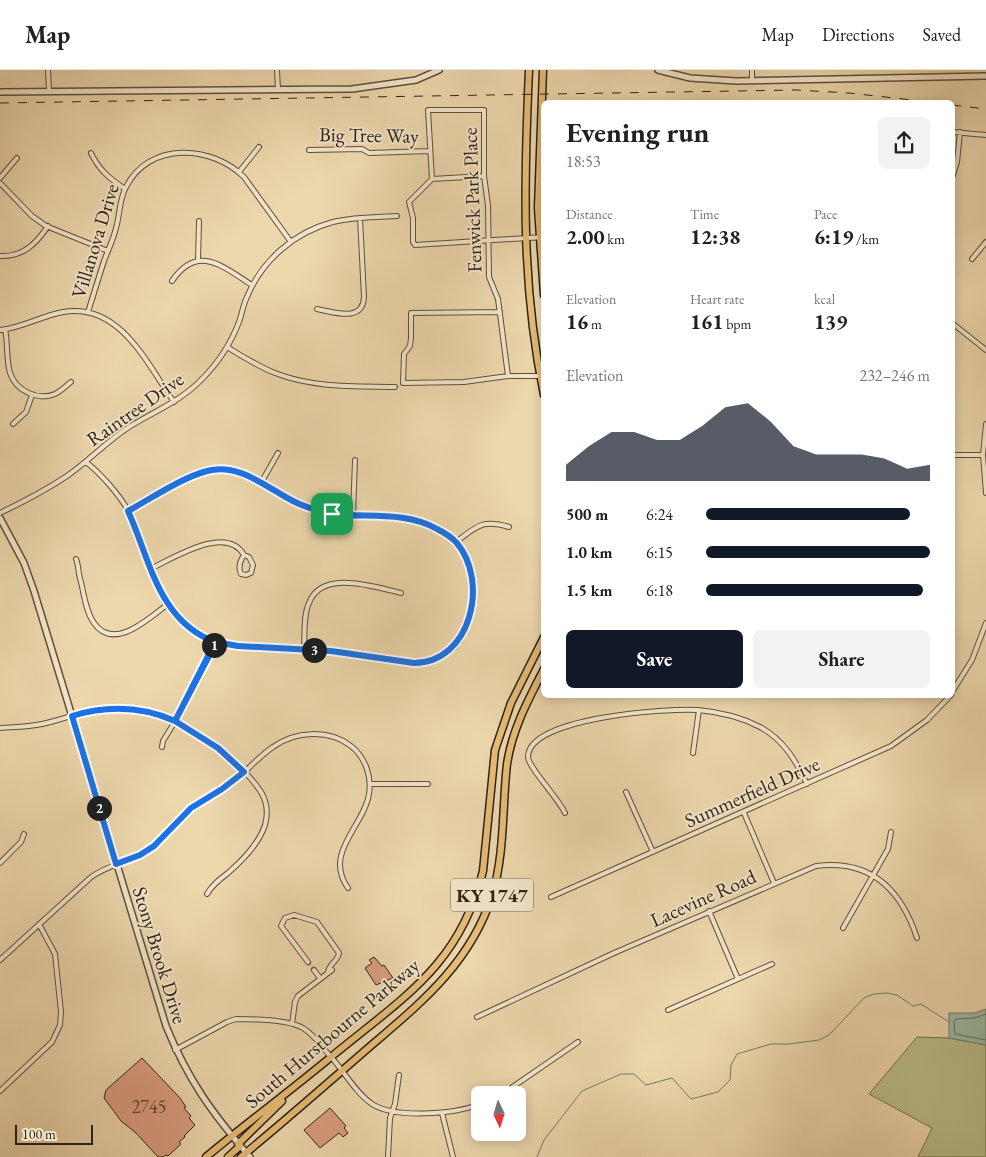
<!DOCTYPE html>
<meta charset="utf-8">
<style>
:root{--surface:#fff;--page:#f2f2f2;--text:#202124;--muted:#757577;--line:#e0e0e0;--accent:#111827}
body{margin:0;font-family:"EB Garamond",serif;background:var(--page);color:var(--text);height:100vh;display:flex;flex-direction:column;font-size:19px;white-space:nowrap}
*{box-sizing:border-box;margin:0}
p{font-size:16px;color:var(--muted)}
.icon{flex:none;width:28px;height:28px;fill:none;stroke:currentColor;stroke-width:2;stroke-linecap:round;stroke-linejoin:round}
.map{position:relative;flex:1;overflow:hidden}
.side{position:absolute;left:541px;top:30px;width:414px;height:598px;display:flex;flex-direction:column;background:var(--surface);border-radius:8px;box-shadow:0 2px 12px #0003}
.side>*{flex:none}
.needle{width:32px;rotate:176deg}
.buttons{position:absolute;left:471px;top:1016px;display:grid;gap:10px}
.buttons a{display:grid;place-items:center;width:55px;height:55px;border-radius:8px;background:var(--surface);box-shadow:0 2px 12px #0003;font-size:25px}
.scale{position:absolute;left:15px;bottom:12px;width:78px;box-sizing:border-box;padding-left:5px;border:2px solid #2e2417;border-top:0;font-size:14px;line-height:18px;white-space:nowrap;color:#2e2417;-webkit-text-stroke:4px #f3e5ca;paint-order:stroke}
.pin{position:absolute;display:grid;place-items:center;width:42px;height:42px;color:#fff;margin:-21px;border-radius:10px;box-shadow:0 2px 8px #0006}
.km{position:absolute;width:25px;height:25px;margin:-12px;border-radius:50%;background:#222;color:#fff;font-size:14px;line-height:25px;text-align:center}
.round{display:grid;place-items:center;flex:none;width:52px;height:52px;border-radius:8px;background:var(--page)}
.summary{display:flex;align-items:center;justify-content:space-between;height:85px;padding:0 25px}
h1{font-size:28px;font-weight:700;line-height:38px}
.figures{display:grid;grid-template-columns:repeat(3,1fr);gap:8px;height:85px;padding:5px 25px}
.figures div{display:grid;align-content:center}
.figures b{font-size:21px;font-weight:700}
.figures small{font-size:14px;font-weight:400}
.figures p{font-size:14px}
.chart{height:140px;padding:10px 25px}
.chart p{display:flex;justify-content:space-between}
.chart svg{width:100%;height:90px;margin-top:5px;fill:var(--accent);opacity:.7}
.primary-button{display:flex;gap:10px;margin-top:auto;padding:10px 25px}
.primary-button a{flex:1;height:58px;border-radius:8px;background:var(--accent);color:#fff;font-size:20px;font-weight:700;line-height:58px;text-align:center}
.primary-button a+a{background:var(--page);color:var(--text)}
ul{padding:0 25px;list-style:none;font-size:16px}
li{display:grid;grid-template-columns:80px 60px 1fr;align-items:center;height:38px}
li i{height:12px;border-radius:6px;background:var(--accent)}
header{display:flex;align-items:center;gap:30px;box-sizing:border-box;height:70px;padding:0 25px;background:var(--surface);border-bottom:1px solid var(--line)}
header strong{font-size:24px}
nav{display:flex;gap:28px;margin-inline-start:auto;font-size:18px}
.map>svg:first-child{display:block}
</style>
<header>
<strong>Map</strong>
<nav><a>Map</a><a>Directions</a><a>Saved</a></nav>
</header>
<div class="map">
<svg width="986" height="1087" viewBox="0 0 986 1087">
<rect width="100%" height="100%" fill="#edd7ad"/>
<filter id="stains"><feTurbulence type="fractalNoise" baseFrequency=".004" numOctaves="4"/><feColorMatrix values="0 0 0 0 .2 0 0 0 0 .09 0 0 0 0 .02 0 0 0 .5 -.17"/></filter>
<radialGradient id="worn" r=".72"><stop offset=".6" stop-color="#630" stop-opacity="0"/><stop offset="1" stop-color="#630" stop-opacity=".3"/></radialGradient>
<path fill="#babe89" stroke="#747150" d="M 917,967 L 949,968 L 986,975 L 986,1087 L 918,1087 L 932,1058 L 869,1024 Z"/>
<path fill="#9abaa5" stroke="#6f7e6c" d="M 986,939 L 986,975 L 949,968 L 949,943 L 975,943 Z"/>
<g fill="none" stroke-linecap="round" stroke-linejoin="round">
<path stroke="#646f5e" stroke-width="1" d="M 986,944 L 975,948 L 956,949 L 954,952 L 955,964 L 986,970"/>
<path stroke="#6f7e6c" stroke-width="1" d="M 537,1087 L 544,1070 L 582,1021 L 621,1004 L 634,1004 L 646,1015 L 672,1008 L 691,1029 L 718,1022 L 730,1010 L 731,995 L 737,984 L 771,974 L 789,974 L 819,970 L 829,965 L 864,928 L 874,924 L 887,923 L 897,925 L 913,936 L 921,934 L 949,952"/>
</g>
<path fill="#da9d80" stroke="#2e2417" d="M 374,887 L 382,896 L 384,895 L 393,908 L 376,915 L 365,898 L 372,893 L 369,890 Z
M 142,988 L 180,1028 L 186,1037 L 184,1038 L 191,1046 L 189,1048 L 195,1055 L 184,1066 L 185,1067 L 179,1072 L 181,1074 L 168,1086 L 166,1085 L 163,1087 L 158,1087 L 136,1063 L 121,1051 L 104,1028 L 106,1020 Z
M 330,1038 L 346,1056 L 344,1058 L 348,1063 L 343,1067 L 339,1063 L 320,1078 L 304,1060 Z"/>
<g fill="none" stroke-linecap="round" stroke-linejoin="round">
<path stroke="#c7b38f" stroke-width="4" stroke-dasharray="4 2" stroke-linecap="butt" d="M 308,892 L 314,900"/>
<g stroke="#5e513c" stroke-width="6">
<path id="minor" d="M 48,0 L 49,20
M 277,0 L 278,20
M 752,11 L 752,0
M 952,62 L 986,65
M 309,80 L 362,79 L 369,83 L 430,81
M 91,83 C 99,100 109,108 125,119
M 239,102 L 259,77
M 484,106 L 432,109 L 428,40 L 484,40 L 484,106 L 488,135 L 489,207 L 498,229 L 508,306
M 0,108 L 17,88
M 952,108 L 957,92 L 960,62
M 432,109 L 409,132 L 413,148 L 413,172 L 415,175 L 544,167
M 0,113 L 32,146 L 46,156 L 108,181
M 0,186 C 23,187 36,174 48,156
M 972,189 L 986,172
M 198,191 L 199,151
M 172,211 C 198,173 223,197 252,215
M 317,239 C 334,242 363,253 364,227 L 360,148
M 88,242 C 93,226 98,210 103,194 C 107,182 113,171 116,158 C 120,145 119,130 126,117 C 149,71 212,75 244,107 L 291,172
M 500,242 L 411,243 L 411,268 L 410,276 L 404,284 L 403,313 L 464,312 L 508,306 L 540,306
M 952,253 L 986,280
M 5,259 C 8,273 6,289 10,303 C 16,321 38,331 55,324 C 61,321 66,316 71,312
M 0,260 C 22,258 41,246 63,242 C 120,232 147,294 174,332
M 227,277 C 242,286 259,297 275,303 C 313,318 355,316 395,317
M 13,354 L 26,342 L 32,325
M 986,354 L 983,385 L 986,423
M 952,385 L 983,385
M 86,392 C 101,404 119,424 129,442 C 152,488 149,529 197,562 C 232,586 298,576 340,583 C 396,592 467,614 471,530 C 472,510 469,488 456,472 C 424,436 371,452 330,443 C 318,441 306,437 294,432 C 270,419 247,398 217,399 C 193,400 151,429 128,441
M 261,413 L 278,383
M 0,443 C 23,432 46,420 67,406 C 89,391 107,371 129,357 C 155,341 181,331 202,309 C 218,293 231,273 239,252 C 242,244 243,235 247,227 C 262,190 295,162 333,152 C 354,147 376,147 397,146
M 353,445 L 355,390
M 456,472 C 477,456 482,449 509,457
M 76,489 C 79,496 78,504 81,512 C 84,525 86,542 94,553 C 114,582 149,548 168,534
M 150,499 C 174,488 226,454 244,485 C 240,491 238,498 241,504 L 246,505 L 251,503 L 253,495 L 249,487 L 244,485
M 304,579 C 305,565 303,546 309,533 C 322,499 374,517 401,523
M 952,622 L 972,590 L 986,553
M 0,658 C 14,657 28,657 42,654 C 61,650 80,642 100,639 C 154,631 206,663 242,699 C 258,716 272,730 265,755 C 259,774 243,790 228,803 C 220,809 212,815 207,824
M 162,677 L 163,671 L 179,645 L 215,572
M 693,683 L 699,640
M 370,714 L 428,714
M 626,722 L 653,782
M 565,743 C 559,729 528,697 528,687 C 528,647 669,638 698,640 C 720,642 741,647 760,657 C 784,670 796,691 807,714
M 744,743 L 774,813
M 0,793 L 21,772 L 24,764
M 551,827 L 891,676 L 927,650 L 951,625
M 709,841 L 738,909
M 843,858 L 888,779 L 891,762
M 0,890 L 90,808 C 109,793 135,792 154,776 C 167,765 177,749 191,738 C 204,728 220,722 233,712 C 247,701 258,687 273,677 C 295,661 329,659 351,676 C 365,687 372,706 369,724 C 364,756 323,783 348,818
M 308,892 L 281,856 L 285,848 L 294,845 L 317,852 L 339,883 C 338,891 329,894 328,902
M 314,900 L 320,908
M 668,940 L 772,894
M 477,947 L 614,883 L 816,796 C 870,789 901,819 917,868
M 292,954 L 295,932 L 298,926 L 332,900
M 175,980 L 227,952 L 236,949 C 253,949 289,950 303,958 C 315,965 323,979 332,988 C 345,1003 356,1023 372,1034 C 396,1049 455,1044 480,1034
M 0,1021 L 52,972 L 60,955 L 61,942 L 55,884 L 39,854
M 501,1025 L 578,972
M 442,1043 L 453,1087
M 388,1087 L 390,1048 L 395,1034 L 399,1005"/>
</g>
<g stroke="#5e513c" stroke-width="8">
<path id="tertiary" d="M 658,0 L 690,8 L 736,11 L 986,6
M 0,22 L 352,19 L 416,10 L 439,0
M 0,448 L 24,493 L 34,521 L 166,956 C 188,1010 212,1043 250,1087"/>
</g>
<g stroke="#2e2417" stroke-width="9">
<path id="primary" d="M 529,0 C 524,113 521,214 544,325
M 543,0 L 538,138 L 544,225
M 238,1074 L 282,1031
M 206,1087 C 247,1053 290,1021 331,987 C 401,929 460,896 483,801 L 495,680 L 511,633 L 544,567
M 228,1087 L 240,1076
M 241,1087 C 281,1054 320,1020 359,986 C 414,938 468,899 492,826 C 505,783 502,738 507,694 C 512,660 528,630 544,599"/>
</g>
<use href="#minor" stroke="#f3e5ca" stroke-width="4"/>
<use href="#tertiary" stroke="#f3e5ca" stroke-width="5"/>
<use href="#primary" stroke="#e6bc76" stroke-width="6"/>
<path stroke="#2e2417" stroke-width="1" stroke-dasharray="9 9" stroke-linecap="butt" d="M 0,33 L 796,20 L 849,23 L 931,32
M 952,35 L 986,39"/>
</g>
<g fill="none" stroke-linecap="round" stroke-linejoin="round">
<g stroke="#fff" stroke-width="10">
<path id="route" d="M 332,444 C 319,441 307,438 295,432 C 268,419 240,392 207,401 C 181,408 152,428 128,441 C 150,489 158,551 215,572 L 175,651 L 218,678 L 244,702 L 222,719 L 191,738 L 154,776 L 140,785 L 116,794 L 72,646 C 108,635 141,636 175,651 L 212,580 L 215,572 L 238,576 L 331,581 L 414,593 C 471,593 490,511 456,472 C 451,467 443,462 437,459 C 406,441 366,448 332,444"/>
</g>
<use href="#route" stroke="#1a73e8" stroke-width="6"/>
</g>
<g text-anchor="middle" stroke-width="4" stroke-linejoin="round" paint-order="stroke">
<g font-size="18" fill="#594231">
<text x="149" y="1043">2745</text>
</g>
<rect fill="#f3e5ca" stroke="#695e4d" stroke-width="1" x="451" y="808.5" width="82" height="33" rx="4"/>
<g font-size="19" font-weight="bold" fill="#2e2417">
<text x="492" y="832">KY 1747</text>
</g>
<g font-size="20" fill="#2e2417" stroke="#f3e5ca">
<text transform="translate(369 65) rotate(1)" y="7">Big Tree Way</text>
<text transform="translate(472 130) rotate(-92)" y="7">Fenwick Park Place</text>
<text transform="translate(95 171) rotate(-73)" y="7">Villanova Drive</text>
<text transform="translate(135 339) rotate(-35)" y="7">Raintree Drive</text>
<text transform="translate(752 722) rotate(-24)" y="7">Summerfield Drive</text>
<text transform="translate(703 828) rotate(-24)" y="7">Lacevine Road</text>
<text transform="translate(160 885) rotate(73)" y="7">Stony Brook Drive</text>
<text transform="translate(332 963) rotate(-40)" y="7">South Hurstbourne Parkway</text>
</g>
</g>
<rect width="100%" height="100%" filter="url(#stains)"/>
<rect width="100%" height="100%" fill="url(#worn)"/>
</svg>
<div class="buttons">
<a><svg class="needle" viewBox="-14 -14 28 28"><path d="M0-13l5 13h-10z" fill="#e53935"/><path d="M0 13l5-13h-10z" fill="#757577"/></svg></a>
</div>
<div class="scale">100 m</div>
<div class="pin" style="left:332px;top:444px;background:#1e9e55"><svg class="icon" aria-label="arrive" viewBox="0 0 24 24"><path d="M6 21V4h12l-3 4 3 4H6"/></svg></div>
<b class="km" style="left:214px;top:575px">1</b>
<b class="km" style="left:99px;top:738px">2</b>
<b class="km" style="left:314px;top:580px">3</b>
<section class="side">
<div class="summary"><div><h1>Evening run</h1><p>18:53</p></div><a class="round"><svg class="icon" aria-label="share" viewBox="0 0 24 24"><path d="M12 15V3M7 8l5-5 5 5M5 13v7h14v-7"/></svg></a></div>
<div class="figures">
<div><p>Distance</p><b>2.00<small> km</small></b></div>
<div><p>Time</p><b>12:38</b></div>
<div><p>Pace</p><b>6:19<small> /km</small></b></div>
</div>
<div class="figures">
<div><p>Elevation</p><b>16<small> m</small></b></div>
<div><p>Heart rate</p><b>161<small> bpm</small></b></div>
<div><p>kcal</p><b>139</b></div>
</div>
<div class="chart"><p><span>Elevation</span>232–246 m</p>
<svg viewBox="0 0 160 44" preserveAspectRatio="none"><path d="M0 44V36L10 27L20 20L30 20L40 24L50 24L60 17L70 8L80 6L90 15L100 27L110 31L120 31L130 31L140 33L150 38L160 36V44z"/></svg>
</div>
<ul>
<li><b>500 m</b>6:24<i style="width:91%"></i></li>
<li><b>1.0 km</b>6:15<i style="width:100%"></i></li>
<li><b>1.5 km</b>6:18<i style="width:97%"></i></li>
</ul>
<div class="primary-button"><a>Save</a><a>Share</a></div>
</section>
</div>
